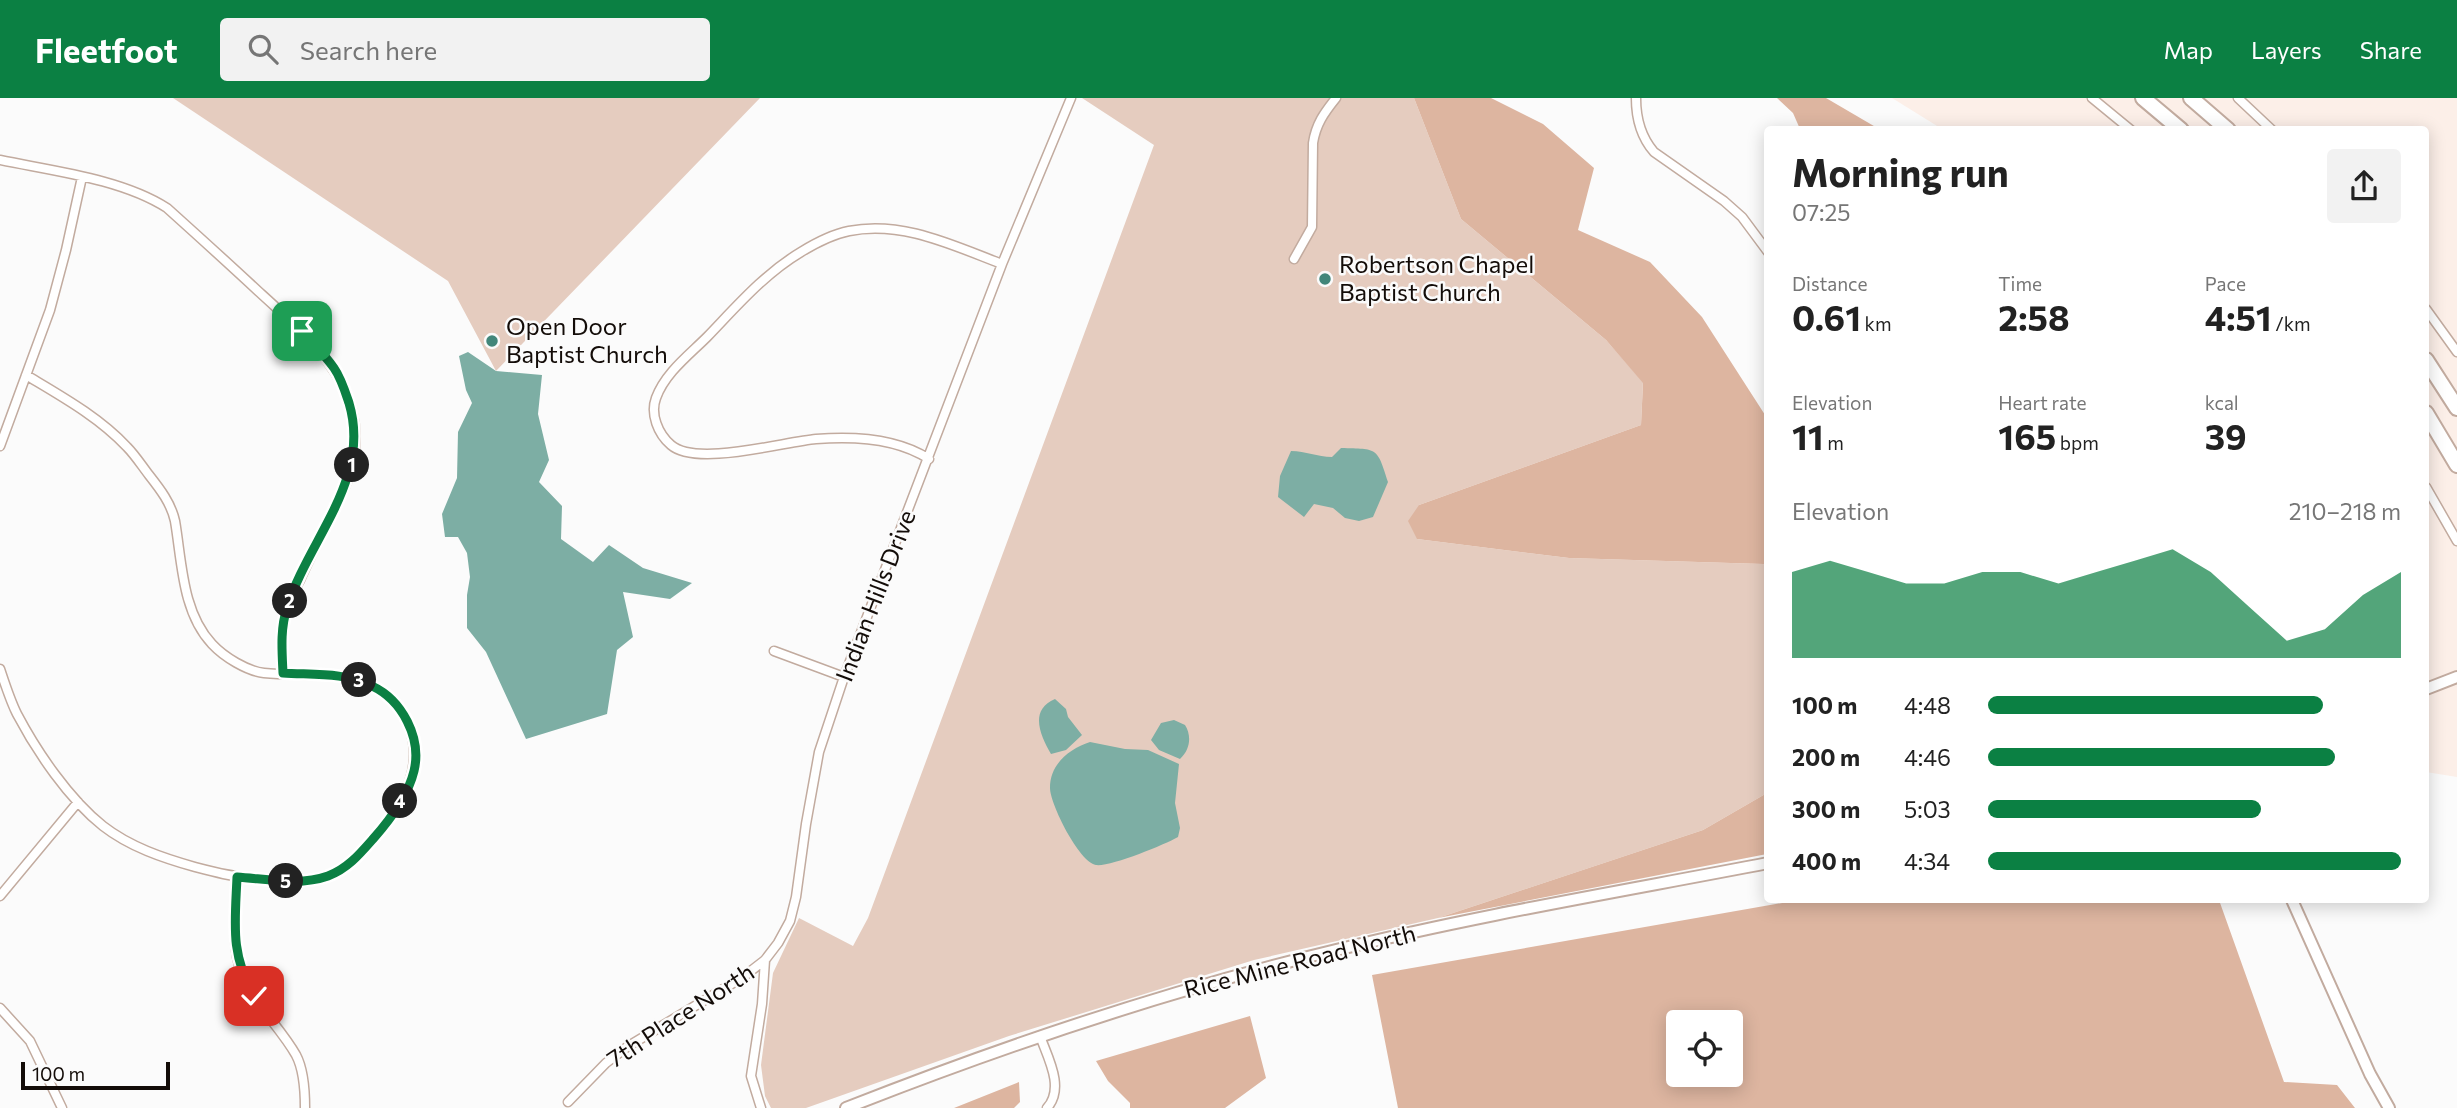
<!DOCTYPE html>
<meta charset="utf-8">
<style>
:root{--surface:#fff;--page:#f2f2f2;--text:#222;--muted:#767676;--accent:#0b8043}
body{margin:0;font-family:Commissioner,sans-serif;background:var(--page);color:var(--text);height:100vh;display:flex;flex-direction:column;font-size:26px;white-space:nowrap}
*{box-sizing:border-box;margin:0}
p{font-size:23px;color:var(--muted)}
.icon{flex:none;width:38px;height:38px;fill:none;stroke:currentColor;stroke-width:2;stroke-linecap:round;stroke-linejoin:round}
.map{position:relative;flex:1;overflow:hidden}
.panel{position:absolute;left:1764px;top:28px;width:665px;height:777px;display:flex;flex-direction:column;background:var(--surface);border-radius:7px;box-shadow:0 4px 18px #0003}
.panel>*{flex:none}
.buttons{position:absolute;left:1666px;top:912px;display:grid;gap:14px}
.buttons a{display:grid;place-items:center;width:77px;height:77px;border-radius:7px;background:var(--surface);box-shadow:0 4px 18px #0003;font-size:35px}
.scale{position:absolute;left:21px;bottom:18px;width:149px;box-sizing:border-box;padding-left:7px;border:4px solid #130c08;border-top:0;font-size:19px;line-height:24px;white-space:nowrap;color:#130c08;-webkit-text-stroke:5px #fbfbfb;paint-order:stroke}
.pin{position:absolute;display:grid;place-items:center;width:60px;height:60px;color:#fff;margin:-30px;border-radius:14px;box-shadow:0 4px 10px #0006}
.km{position:absolute;width:35px;height:35px;margin:-18px;border-radius:50%;background:#222;color:#fff;font-size:19px;line-height:35px;text-align:center}
.round{display:grid;place-items:center;flex:none;width:74px;height:74px;border-radius:7px;background:var(--page)}
.summary{display:flex;align-items:center;justify-content:space-between;height:119px;padding:0 28px}
h1{font-size:38px;font-weight:700;line-height:52px}
.figures{display:grid;grid-template-columns:repeat(3,1fr);gap:10px;height:119px;padding:7px 28px}
.figures div{display:grid;align-content:center}
.figures b{font-size:35px;font-weight:700}
.figures small{font-size:19px;font-weight:400}
.figures p{font-size:19px}
.chart{height:196px;padding:14px 28px}
.chart p{display:flex;justify-content:space-between}
.chart svg{width:100%;height:126px;margin-top:7px;fill:var(--accent);opacity:.7}
ul{padding:0 28px;list-style:none;font-size:23px}
li{display:grid;grid-template-columns:112px 84px 1fr;align-items:center;height:52px}
li i{height:18px;border-radius:9px;background:var(--accent)}
header{display:flex;align-items:center;gap:42px;box-sizing:border-box;height:98px;padding:0 35px;background:var(--accent);color:#fff}
header strong{font-size:33px}
nav{display:flex;gap:38px;margin-inline-start:auto;font-size:24px}
.search{width:490px;height:63px;background:var(--page);display:flex;align-items:center;gap:18px;box-sizing:border-box;padding:0 24px;border-radius:7px;color:var(--muted);font-size:26px}
.map>svg:first-child{display:block}
</style>
<header>
<strong>Fleetfoot</strong>
<div class="search"><svg class="icon" aria-label="search" viewBox="0 0 24 24"><circle cx="10" cy="10" r="6"/><path d="M15 15l6 6"/></svg>Search here</div>
<nav><a>Map</a><a>Layers</a><a>Share</a></nav>
</header>
<div class="map">
<svg width="2457" height="1010" viewBox="0 0 2457 1010">
<rect width="100%" height="100%" fill="#fbfbfb"/>
<path fill="#fcefe8" d="M 1892,0 L 2457,0 L 2457,679 L 2426,674 L 2426,32 L 1942,31 Z"/>
<path fill="#e5ccbf" d="M 173,0 L 760,0 L 496,273 L 448,183 Z
M 1082,0 L 1414,0 L 1461,121 L 1606,242 L 1643,284 L 1641,327 L 1419,407 L 1417,441 L 1569,460 L 1763,466 L 1767,469 L 1767,695 L 1703,732 L 1438,820 L 1254,862 L 1009,938 L 806,1010 L 771,1010 L 765,998 L 761,967 L 773,875 L 799,820 L 853,848 L 868,820 L 1154,47 Z"/>
<path fill="#ddb5a0" fill-rule="evenodd" d="M 1414,0 L 1491,0 L 1543,26 L 1594,70 L 1578,132 L 1650,164 L 1702,219 L 1767,320 L 1767,469 L 1763,466 L 1569,460 L 1417,441 L 1408,423 L 1419,407 L 1641,327 L 1643,285 L 1606,242 L 1461,121 Z
M 1777,0 L 1826,0 L 1879,31 L 1800,31 L 1793,15 Z
M 1767,695 L 1767,756 L 1438,820 L 1703,732 Z
M 1799,802 L 2219,802 L 2284,984 L 2337,987 L 2355,1010 L 1398,1010 L 1372,877 ZM 1731,924 L 1731,976 L 1678,976 L 1678,924 Z
M 1250,918 L 1266,980 L 1225,1010 L 1130,1010 L 1130,1005 L 1108,983 L 1096,963 Z
M 1019,984 L 1020,1004 L 1014,1010 L 954,1010 Z"/>
<path fill="#7daea4" d="M 468,254 L 496,273 L 542,277 L 538,316 L 549,362 L 539,384 L 562,408 L 561,441 L 593,464 L 609,447 L 643,470 L 692,485 L 670,501 L 623,494 L 633,539 L 617,552 L 607,616 L 526,641 L 486,554 L 467,530 L 467,497 L 470,479 L 467,455 L 458,439 L 445,439 L 442,416 L 457,380 L 458,334 L 472,305 L 466,292 L 459,258 Z
M 1341,350 C 1378,351 1377,349 1388,384 L 1373,419 L 1359,423 L 1345,420 L 1333,410 L 1314,406 L 1304,419 L 1278,399 L 1280,378 L 1291,353 C 1306,353 1317,359 1332,359 Z
M 1055,601 L 1066,611 L 1068,619 L 1082,637 L 1066,652 L 1051,656 C 1040,637 1029,612 1055,601 Z
M 1174,622 L 1185,627 C 1192,638 1190,652 1180,661 L 1159,652 L 1151,642 L 1161,625 Z
M 1090,644 L 1125,651 L 1148,652 L 1179,666 L 1175,705 L 1180,730 L 1178,739 C 1164,747 1110,769 1096,767 C 1079,764 1050,706 1050,690 C 1050,666 1069,651 1090,644 Z"/>
<g fill="none" stroke-linecap="round" stroke-linejoin="round">
<g stroke="#c2ab9f" stroke-width="11">
<path id="street" d="M 1636,0 C 1636,20 1641,39 1654,54 L 1724,103 L 1742,119 L 1768,154
M 2092,0 L 2131,32
M 2238,0 L 2272,32
M 0,62 C 53,73 122,81 167,110 C 197,137 228,165 258,193 C 322,251 386,306 340,400 C 327,428 312,454 300,482 C 295,491 289,501 286,511 C 280,532 282,553 283,575
M 1294,161 L 1312,129 L 1313,45 C 1316,26 1324,15 1336,0
M 2426,211 L 2457,254
M 0,348 L 50,212 L 66,152 L 82,79
M 929,361 C 897,340 854,338 816,341 C 783,344 696,369 671,347 C 658,336 650,316 656,300 C 665,275 689,257 707,239 C 736,209 764,176 801,154 C 814,146 834,136 849,133 C 902,122 954,148 1002,166
M 2426,389 L 2457,443
M 774,553 L 844,579
M 0,571 C 5,586 10,602 17,616 C 37,654 69,701 103,728 C 130,749 163,760 195,769 C 214,774 233,779 253,780 C 278,782 305,787 329,778 C 349,770 360,755 374,740 C 408,701 432,655 397,608 C 365,567 308,580 264,575 C 247,573 224,559 212,546 C 182,514 182,464 175,423 C 171,405 160,391 149,377 C 142,368 135,357 127,349 C 99,319 61,298 26,277
M 237,779 C 236,811 230,846 242,876 C 254,906 280,929 296,957 C 304,972 305,993 305,1010
M 0,798 L 78,704
M 0,910 L 30,943 L 62,1010
M 1040,938 C 1048,960 1065,990 1047,1010
M 568,1004 L 606,965 L 627,949 L 743,879 L 765,862 L 778,845 L 790,823 L 796,799 L 806,726 L 819,654 L 844,579 L 1002,166 L 1071,0
M 761,1010 L 751,978 L 762,906 L 765,862"/>
</g>
<g stroke="#c2ab9f" stroke-width="14">
<path id="secondary" d="M 2426,591 L 2457,579
M 2292,802 L 2370,976 L 2389,1010
M 846,1010 C 1006,947 1169,892 1336,852 C 1478,817 1623,793 1768,765"/>
</g>
<g stroke="#c2ab9f" stroke-width="18">
<path id="highway" d="M 2143,0 L 2181,32
M 2191,0 L 2228,32
M 2426,262 L 2457,310
M 2426,315 L 2457,367"/>
</g>
<use href="#street" stroke="#fff" stroke-width="8"/>
<use href="#secondary" stroke="#fff" stroke-width="10"/>
<use href="#highway" stroke="#fff" stroke-width="14"/>
</g>
<g fill="none" stroke-linecap="round" stroke-linejoin="round">
<g stroke="#fff" stroke-width="14">
<path id="route" d="M 254,898 C 230,855 235,827 237,779 C 267,781 300,788 328,778 C 347,771 359,757 373,741 C 389,723 408,698 414,673 C 422,640 402,602 372,588 C 345,574 312,577 283,575 C 282,553 280,531 287,510 C 308,441 372,382 349,305 C 345,293 341,280 334,270 C 325,257 313,245 302,233"/>
</g>
<use href="#route" stroke="#0b8043" stroke-width="9"/>
</g>
<g fill="#42867a" stroke="#fbfbfb" stroke-width="2.5">
<circle cx="1325" cy="181" r="7"/>
<circle cx="492" cy="243" r="7"/>
</g>
<g text-anchor="middle" stroke-width="5" stroke-linejoin="round" paint-order="stroke">
<g font-size="24" fill="#130c08" stroke="#fbfbfb" text-anchor="start">
<text x="1339" y="175">Robertson Chapel<tspan x="1339" dy="28">Baptist Church</tspan></text>
<text x="506" y="237">Open Door<tspan x="506" dy="28">Baptist Church</tspan></text>
</g>
<g font-size="24" fill="#130c08" stroke="#fbfbfb">
<text transform="translate(876 498) rotate(-69)" y="8">Indian Hills Drive</text>
<text transform="translate(1300 864) rotate(-14)" y="8">Rice Mine Road North</text>
<text transform="translate(681 918) rotate(-33)" y="8">7th Place North</text>
</g>
</g>
</svg>
<div class="buttons">
<a><svg class="icon" aria-label="locate" viewBox="0 0 24 24"><circle cx="12" cy="12" r="6"/><path d="M12 2v4M12 18v4M2 12h4M18 12h4"/></svg></a>
</div>
<div class="scale">100 m</div>
<div class="pin" style="left:302px;top:233px;background:#1e9e55"><svg class="icon" aria-label="arrive" viewBox="0 0 24 24"><path d="M6 21V4h12l-3 4 3 4H6"/></svg></div>
<div class="pin" style="left:254px;top:898px;background:#d93025"><svg class="icon" aria-label="check" viewBox="0 0 24 24"><path d="M5 12l5 5 9-10"/></svg></div>
<b class="km" style="left:352px;top:367px">1</b>
<b class="km" style="left:290px;top:503px">2</b>
<b class="km" style="left:359px;top:582px">3</b>
<b class="km" style="left:400px;top:703px">4</b>
<b class="km" style="left:286px;top:783px">5</b>
<section class="panel">
<div class="summary"><div><h1>Morning run</h1><p>07:25</p></div><a class="round"><svg class="icon" aria-label="share" viewBox="0 0 24 24"><path d="M12 15V3M7 8l5-5 5 5M5 13v7h14v-7"/></svg></a></div>
<div class="figures">
<div><p>Distance</p><b>0.61<small> km</small></b></div>
<div><p>Time</p><b>2:58</b></div>
<div><p>Pace</p><b>4:51<small> /km</small></b></div>
</div>
<div class="figures">
<div><p>Elevation</p><b>11<small> m</small></b></div>
<div><p>Heart rate</p><b>165<small> bpm</small></b></div>
<div><p>kcal</p><b>39</b></div>
</div>
<div class="chart"><p><span>Elevation</span>210–218 m</p>
<svg viewBox="0 0 160 44" preserveAspectRatio="none"><path d="M0 44V14L10 10L20 14L30 18L40 18L50 14L60 14L70 18L80 14L90 10L100 6L110 14L120 26L130 38L140 34L150 22L160 14V44z"/></svg>
</div>
<ul>
<li><b>100 m</b>4:48<i style="width:81%"></i></li>
<li><b>200 m</b>4:46<i style="width:84%"></i></li>
<li><b>300 m</b>5:03<i style="width:66%"></i></li>
<li><b>400 m</b>4:34<i style="width:100%"></i></li>
</ul>
</section>
</div>
